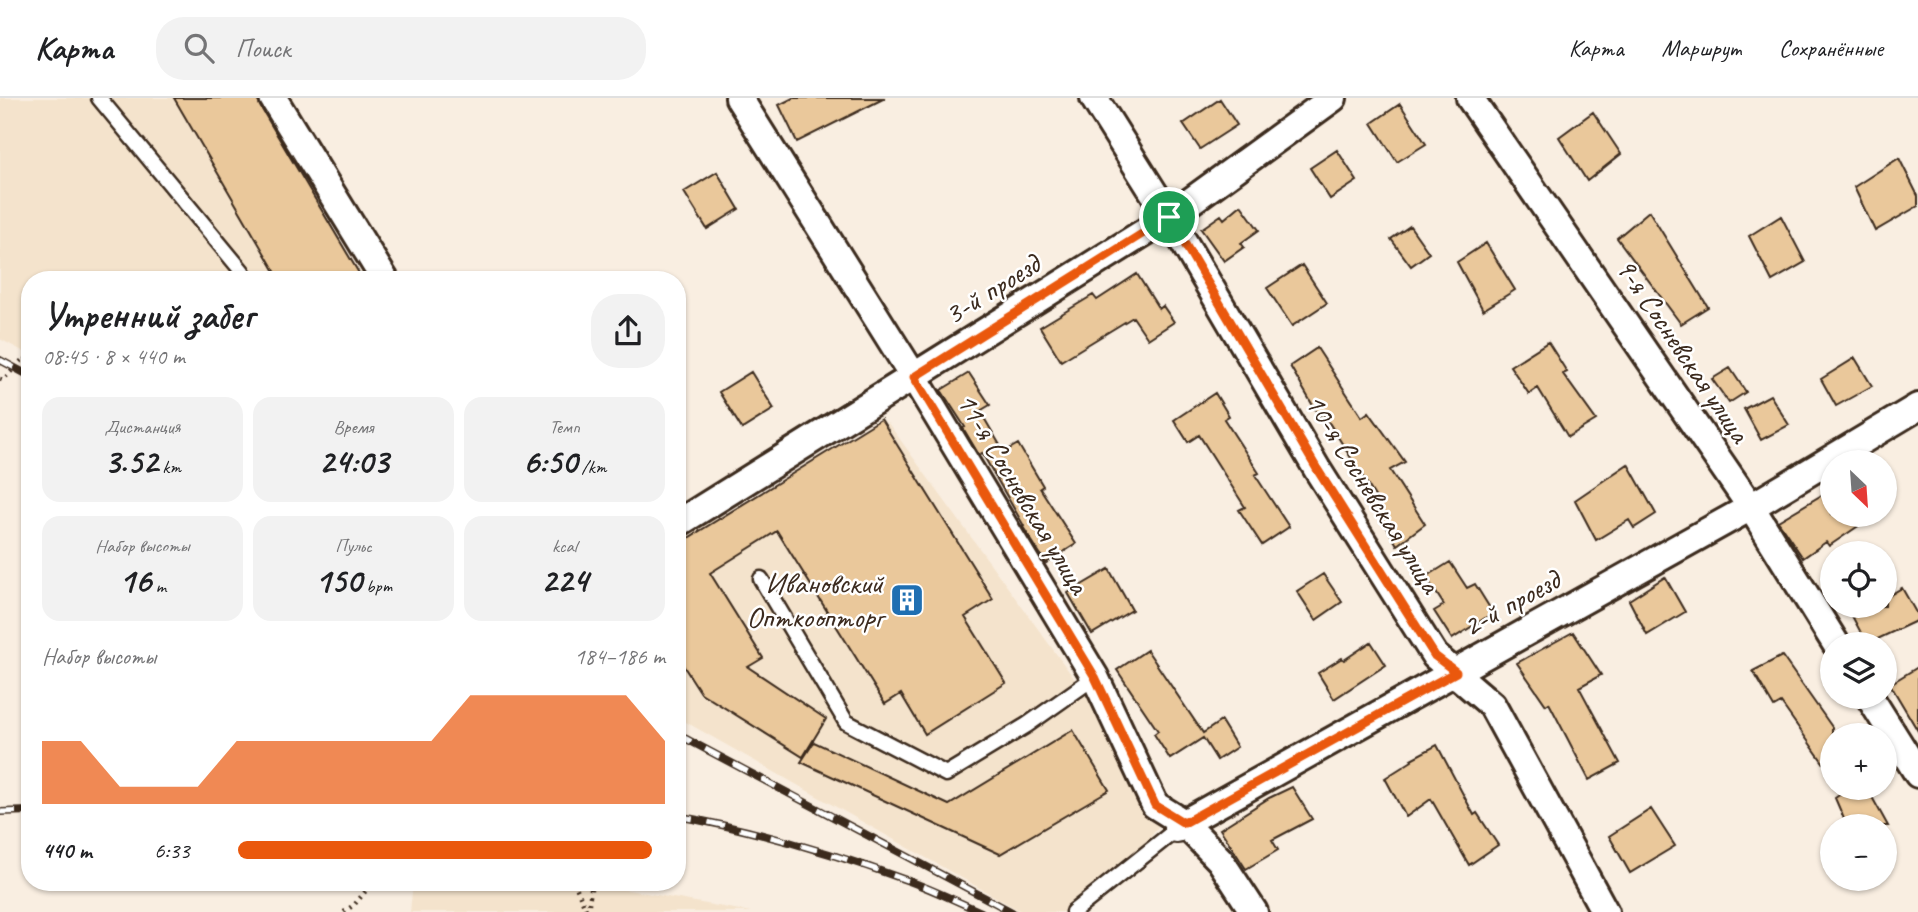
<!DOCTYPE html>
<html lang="ru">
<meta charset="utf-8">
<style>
:root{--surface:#fff;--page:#f2f2f2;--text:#202124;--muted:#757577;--line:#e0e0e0;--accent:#ea580c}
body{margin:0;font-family:Caveat,sans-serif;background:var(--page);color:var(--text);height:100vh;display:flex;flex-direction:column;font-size:26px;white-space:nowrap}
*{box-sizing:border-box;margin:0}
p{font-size:23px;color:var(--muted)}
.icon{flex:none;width:38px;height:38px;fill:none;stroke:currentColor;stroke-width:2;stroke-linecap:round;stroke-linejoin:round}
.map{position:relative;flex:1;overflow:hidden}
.details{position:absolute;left:21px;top:173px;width:665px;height:620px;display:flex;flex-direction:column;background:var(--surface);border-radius:28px;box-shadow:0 2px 5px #0004}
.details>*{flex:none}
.needle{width:46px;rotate:155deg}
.fabs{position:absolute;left:1820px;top:352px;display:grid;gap:14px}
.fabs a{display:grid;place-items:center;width:77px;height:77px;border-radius:50%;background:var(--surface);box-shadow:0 2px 5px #0004;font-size:35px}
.pin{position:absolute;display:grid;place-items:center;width:60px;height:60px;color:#fff;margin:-30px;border:4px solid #fff;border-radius:50%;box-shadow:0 2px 7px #0007}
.round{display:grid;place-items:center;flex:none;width:74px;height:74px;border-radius:28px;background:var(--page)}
.headline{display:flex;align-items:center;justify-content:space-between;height:119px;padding:0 21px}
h1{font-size:38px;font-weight:800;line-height:52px}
.metrics{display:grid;grid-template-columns:repeat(3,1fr);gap:10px;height:119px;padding:7px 21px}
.metrics div{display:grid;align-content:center;border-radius:18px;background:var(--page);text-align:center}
.metrics b{font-size:35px;font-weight:800}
.metrics small{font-size:19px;font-weight:400}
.metrics p{font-size:19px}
.chart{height:196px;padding:14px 21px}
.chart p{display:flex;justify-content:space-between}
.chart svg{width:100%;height:126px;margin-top:7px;fill:var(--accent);opacity:.7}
ul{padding:0 21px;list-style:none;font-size:23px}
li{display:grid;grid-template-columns:112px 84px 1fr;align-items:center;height:52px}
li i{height:18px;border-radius:9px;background:var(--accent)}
header{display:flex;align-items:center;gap:42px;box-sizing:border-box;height:98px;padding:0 35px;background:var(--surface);border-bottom:2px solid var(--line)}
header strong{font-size:33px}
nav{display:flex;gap:38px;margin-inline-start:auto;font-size:24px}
.search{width:490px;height:63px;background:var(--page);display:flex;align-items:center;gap:18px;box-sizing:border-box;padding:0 24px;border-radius:28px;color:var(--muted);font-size:26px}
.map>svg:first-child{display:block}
</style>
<header>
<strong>Карта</strong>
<div class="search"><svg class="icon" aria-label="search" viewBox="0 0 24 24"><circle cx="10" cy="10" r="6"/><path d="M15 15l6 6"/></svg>Поиск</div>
<nav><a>Карта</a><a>Маршрут</a><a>Сохранённые</a></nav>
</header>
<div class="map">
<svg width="1918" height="814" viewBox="0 0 1918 814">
<rect width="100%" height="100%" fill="#f9eee1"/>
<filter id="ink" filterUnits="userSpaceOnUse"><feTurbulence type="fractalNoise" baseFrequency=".0143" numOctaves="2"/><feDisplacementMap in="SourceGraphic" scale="14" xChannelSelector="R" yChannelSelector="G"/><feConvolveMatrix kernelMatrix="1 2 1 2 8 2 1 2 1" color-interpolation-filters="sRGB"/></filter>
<g filter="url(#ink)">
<path fill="#f4e3cc" d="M 0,0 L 250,0 L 364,182 L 30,182 L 30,257 L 0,241 Z
M 888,325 L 1170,712 L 1150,740 L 1065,814 L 1022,814 L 677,619 L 677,444 L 699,430 Z
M 413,784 L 584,784 L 751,814 L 410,814 Z"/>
<path fill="#eac89b" stroke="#3b2a1e" stroke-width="2" d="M 174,0 L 257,0 L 260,8 L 363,182 L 280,182 Z
M 793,0 L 885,0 L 797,44 L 779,7 Z
M 1220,1 L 1237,27 L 1200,51 L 1183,26 Z
M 1400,6 L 1426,46 L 1397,64 L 1372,25 Z
M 1593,14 L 1621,56 L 1587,83 L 1559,39 Z
M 1337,52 L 1357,83 L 1330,101 L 1310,70 Z
M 1899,60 L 1918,98 L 1918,108 L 1875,133 L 1854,89 Z
M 717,74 L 739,111 L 707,131 L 684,94 Z
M 1241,107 L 1259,132 L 1241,145 L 1244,149 L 1224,163 L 1201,131 L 1221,117 L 1224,121 Z
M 1649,113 L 1708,209 L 1681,226 L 1617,140 Z
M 1781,118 L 1805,164 L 1772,183 L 1749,138 Z
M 1410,128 L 1429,155 L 1411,168 L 1391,141 Z
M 1486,145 L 1515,192 L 1483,212 L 1457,164 Z
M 1302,167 L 1327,205 L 1292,228 L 1267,190 Z
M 1137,176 L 1159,211 L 1163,208 L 1174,224 L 1148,241 L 1133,219 L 1061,263 L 1040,229 L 1093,197 L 1097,202 Z
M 1548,244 L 1567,274 L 1563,276 L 1596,322 L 1568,339 L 1538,290 L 1529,296 L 1510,268 Z
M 1317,250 L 1362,319 L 1369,314 L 1405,364 L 1390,372 L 1425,426 L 1397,447 L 1375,408 L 1379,405 L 1323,315 L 1319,318 L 1290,268 Z
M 1855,260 L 1872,288 L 1836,308 L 1821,281 Z
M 1730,270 L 1746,294 L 1729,305 L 1712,281 Z
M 751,274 L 774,311 L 742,331 L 719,294 Z
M 969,275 L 990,307 L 980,313 L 1004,354 L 1018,346 L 1043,388 L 1040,390 L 1076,446 L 1046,465 L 1023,429 L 1024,428 L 982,355 L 979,357 L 963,330 L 965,329 L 941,292 Z
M 1215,295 L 1229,318 L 1224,321 L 1259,375 L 1255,377 L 1289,429 L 1262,447 L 1239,412 L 1245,409 L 1199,337 L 1188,344 L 1174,322 Z
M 1770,297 L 1789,327 L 1761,342 L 1744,311 Z
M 881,321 L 993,501 L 965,519 L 1006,585 L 925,636 L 901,596 L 885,606 L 777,433 L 710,475 L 763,560 L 748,569 L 826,621 L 803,659 L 701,595 L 677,558 L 677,447 Z
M 1628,366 L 1656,416 L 1634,430 L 1629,422 L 1596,442 L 1575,402 Z
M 1832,391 L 1832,416 L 1876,416 L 1829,448 L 1826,444 L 1803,460 L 1778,423 Z
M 1450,464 L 1467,490 L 1475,486 L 1493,515 L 1452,541 L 1434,513 L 1444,507 L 1426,479 Z
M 1109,471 L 1132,512 L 1092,536 L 1068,495 Z
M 1323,476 L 1342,504 L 1316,522 L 1297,493 Z
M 1665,479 L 1685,514 L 1647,537 L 1629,502 Z
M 1902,490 L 1918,518 L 1918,522 L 1867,546 L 1852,518 L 1871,508 L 1885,508 L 1885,500 Z
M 1573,534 L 1601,577 L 1579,589 L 1620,665 L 1589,682 L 1549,605 L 1546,607 L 1517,565 Z
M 1371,544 L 1386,567 L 1334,601 L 1318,575 L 1342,560 L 1344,562 Z
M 1147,552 L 1203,635 L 1221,623 L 1237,649 L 1217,662 L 1203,640 L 1170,661 L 1154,636 L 1158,633 L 1117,572 Z
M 1782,558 L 1832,629 L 1832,677 L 1781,605 L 1774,609 L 1753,573 Z
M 1918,569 L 1918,633 L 1890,586 Z
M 1073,632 L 1109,692 L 1000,756 L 801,664 L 814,644 L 949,707 Z
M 1437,647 L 1474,717 L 1477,715 L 1498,747 L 1469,767 L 1431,701 L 1406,719 L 1385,680 L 1412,663 L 1411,661 Z
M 1292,689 L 1312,721 L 1272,742 L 1278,752 L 1246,771 L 1220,731 L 1269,700 Z
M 1849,690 L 1867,690 L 1888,728 L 1847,728 L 1835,700 Z
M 1651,711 L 1675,748 L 1630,775 L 1609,738 Z"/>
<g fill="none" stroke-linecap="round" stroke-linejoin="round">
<g stroke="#3b2a1e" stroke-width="19">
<path id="service" d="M 99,0 L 242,173 L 247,182
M 761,481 L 846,624 L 946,676 L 1027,627 L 1095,579
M 1073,814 L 1177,731"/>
</g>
<g stroke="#3b2a1e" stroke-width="32">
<path id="minor" d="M 273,0 L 385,182
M 739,0 L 914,279 L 1095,579 L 1155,707 L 1184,725 L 1220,762 L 1254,814
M 1094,0 L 1169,119 L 1317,371 L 1435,558 L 1492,607 L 1605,814
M 1470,0 L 1751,409 L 1836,546
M 677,426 L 1169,119 L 1333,0
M 1869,598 L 1918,676
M 1177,731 L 1184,725 L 1751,409 L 1918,309"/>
</g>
<path stroke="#3b2a1e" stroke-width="4.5" stroke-dasharray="2 5" stroke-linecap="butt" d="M 0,281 L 3,282 L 25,259 L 30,262
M 574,784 L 587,814
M 588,813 L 592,784
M 344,814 L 355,806 L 373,784"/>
<use href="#service" stroke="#fff" stroke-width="14"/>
<use href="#minor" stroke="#fff" stroke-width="26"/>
<g stroke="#3b2a1e" stroke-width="8">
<path id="rail" d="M 0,262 L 30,278
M 677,636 L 1012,814
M 0,714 L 30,713
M 677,718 C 755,732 832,755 906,782 C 932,791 956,803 981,814"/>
</g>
<use href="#rail" stroke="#fff" stroke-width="5" stroke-dasharray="16" stroke-linecap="butt"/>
</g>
</g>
<g fill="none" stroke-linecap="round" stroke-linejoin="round" filter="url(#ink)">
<g stroke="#fff" stroke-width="14">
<path id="route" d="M 1169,119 L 1317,371 L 1435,558 L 1456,574 L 1184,725 L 1155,707 L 1095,579 L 914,279 Z"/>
</g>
<use href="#route" stroke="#ea580c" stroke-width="9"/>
</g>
<defs>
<g id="building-square" transform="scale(1.75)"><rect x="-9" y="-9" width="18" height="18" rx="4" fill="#1f6fb2" stroke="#fff"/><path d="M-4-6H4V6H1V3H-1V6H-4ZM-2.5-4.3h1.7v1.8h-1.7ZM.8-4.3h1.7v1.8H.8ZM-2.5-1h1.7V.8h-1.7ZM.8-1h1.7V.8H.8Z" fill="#fff"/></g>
</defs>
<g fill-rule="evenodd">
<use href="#building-square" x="907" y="502"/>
</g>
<g text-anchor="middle" stroke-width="5" stroke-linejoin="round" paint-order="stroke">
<g font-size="30" fill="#3b2a1e" stroke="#fff">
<text transform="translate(992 191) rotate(-32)" y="10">3-й проезд</text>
<text transform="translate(1683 252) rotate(56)" y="10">9-я Сосневская улица</text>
<text transform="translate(1023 395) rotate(59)" y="10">11-я Сосневская улица</text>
<text transform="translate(1373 395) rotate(58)" y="10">10-я Сосневская улица</text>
<text transform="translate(1511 505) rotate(-29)" y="10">2-й проезд</text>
</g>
<g font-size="30" fill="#3b2a1e" stroke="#fff" text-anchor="end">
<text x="883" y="495">Ивановский<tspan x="883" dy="34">Опткоопторг</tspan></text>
</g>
</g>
</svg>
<div class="fabs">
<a><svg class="needle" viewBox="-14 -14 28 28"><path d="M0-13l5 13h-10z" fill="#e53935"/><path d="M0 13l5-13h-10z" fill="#757577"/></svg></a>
<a><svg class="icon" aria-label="locate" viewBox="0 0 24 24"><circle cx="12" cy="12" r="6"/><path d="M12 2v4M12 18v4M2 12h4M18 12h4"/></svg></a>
<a><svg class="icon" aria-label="layers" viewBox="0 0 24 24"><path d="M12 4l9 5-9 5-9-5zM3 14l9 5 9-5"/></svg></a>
<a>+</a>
<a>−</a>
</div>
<div class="pin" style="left:1169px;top:119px;background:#1e9e55"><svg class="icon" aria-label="arrive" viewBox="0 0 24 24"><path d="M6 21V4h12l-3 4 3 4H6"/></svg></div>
<section class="details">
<div class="headline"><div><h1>Утренний забег</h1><p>08:45 · 8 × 440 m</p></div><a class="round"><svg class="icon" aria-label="share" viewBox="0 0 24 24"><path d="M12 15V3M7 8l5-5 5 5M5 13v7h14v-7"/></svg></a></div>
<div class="metrics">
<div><p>Дистанция</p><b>3.52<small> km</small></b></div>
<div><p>Время</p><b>24:03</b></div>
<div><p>Темп</p><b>6:50<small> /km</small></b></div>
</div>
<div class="metrics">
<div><p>Набор высоты</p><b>16<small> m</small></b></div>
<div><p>Пульс</p><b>150<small> bpm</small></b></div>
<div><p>kcal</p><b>224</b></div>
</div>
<div class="chart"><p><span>Набор высоты</span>184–186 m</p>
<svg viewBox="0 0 160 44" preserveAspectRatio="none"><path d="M0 44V22L10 22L20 38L30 38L40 38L50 22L60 22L70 22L80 22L90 22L100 22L110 6L120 6L130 6L140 6L150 6L160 22V44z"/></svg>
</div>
<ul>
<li><b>440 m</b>6:33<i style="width:97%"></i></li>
</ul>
</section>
</div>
